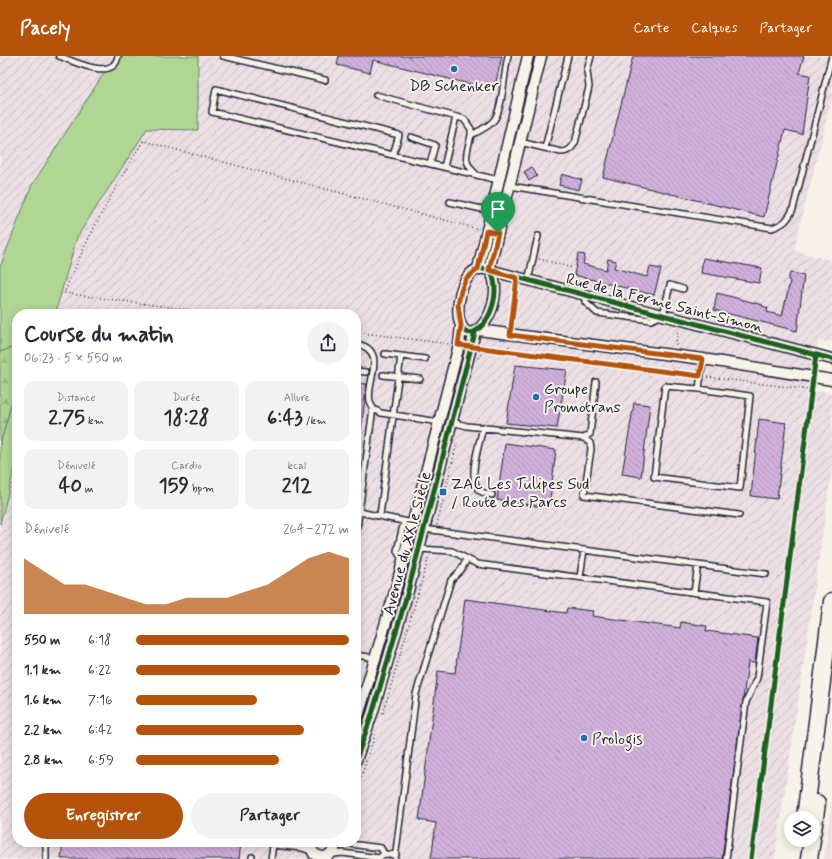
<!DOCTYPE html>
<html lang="fr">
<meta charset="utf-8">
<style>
:root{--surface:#fff;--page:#f2f2f3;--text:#2b2b33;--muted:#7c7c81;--accent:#b45309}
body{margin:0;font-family:Mynerve,sans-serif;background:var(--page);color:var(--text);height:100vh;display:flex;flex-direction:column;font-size:15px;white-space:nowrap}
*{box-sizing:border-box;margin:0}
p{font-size:13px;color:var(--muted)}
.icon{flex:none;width:22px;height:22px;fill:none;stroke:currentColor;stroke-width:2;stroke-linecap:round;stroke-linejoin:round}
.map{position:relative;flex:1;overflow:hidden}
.sheet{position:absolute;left:12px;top:253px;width:349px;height:538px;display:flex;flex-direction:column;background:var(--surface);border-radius:16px;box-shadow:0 2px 10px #0003}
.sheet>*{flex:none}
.buttons{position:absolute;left:784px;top:755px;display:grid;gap:8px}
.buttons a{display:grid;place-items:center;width:36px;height:36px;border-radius:50%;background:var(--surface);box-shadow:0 2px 10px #0003;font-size:20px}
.pin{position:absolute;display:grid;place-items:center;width:34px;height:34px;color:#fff;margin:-41px -17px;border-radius:50% 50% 50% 0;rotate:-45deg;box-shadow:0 0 4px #0007}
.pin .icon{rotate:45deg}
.round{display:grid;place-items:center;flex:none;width:42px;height:42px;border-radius:21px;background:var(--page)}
.head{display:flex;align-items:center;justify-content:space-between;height:68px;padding:0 12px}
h1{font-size:22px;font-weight:700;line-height:30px}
.stats{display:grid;grid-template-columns:repeat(3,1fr);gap:6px;height:68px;padding:4px 12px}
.stats div{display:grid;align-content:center;border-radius:10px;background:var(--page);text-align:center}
.stats b{font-size:20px;font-weight:700}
.stats small{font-size:11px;font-weight:400}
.stats p{font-size:11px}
.chart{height:112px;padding:8px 12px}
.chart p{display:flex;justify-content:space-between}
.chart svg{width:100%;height:72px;margin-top:4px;fill:var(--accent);opacity:.7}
.primary-button{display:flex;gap:8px;margin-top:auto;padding:8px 12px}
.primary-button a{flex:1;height:46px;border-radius:24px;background:var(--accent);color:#fff;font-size:16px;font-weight:700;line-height:46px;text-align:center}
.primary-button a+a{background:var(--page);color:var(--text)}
ul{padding:0 12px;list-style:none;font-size:13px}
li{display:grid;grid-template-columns:64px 48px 1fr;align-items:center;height:30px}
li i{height:10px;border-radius:5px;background:var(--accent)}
header{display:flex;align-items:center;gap:24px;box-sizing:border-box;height:56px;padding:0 20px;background:var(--accent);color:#fff}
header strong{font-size:19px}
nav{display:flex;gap:22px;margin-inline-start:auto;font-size:14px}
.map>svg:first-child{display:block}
</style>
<header>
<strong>Pacely</strong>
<nav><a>Carte</a><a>Calques</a><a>Partager</a></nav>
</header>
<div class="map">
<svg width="832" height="803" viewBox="0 0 832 803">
<defs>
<pattern id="industrial-furrows" width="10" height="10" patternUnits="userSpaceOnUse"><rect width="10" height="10" fill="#ebdfe4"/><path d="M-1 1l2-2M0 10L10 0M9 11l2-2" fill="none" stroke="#c9bfc4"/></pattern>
<pattern id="forest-firs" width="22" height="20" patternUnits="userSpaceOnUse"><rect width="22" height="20" fill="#afd793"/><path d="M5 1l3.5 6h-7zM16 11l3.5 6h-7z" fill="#96b880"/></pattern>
<pattern id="building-back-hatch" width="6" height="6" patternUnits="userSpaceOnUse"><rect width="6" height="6" fill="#d0b0db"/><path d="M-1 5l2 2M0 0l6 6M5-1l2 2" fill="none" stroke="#b297bd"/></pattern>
</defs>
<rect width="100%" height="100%" fill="#f7f3e8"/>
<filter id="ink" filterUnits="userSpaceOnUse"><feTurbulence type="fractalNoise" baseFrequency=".025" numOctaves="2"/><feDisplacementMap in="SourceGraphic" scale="8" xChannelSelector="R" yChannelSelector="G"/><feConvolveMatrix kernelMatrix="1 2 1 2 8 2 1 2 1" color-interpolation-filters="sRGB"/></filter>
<g filter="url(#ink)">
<path fill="#ebdfe4" d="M 832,745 L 832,803 L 824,803 Z"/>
<path fill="url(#industrial-furrows)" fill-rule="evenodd" d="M 0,0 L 832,0 L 832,42 L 794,194 L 832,205 L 832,286 L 818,285 L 812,334 L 832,337 L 832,412 L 775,803 L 0,803 ZM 17,258 L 356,258 L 356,786 L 17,786 Z"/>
<path fill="#afd793" stroke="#687c67" d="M 115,0 L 198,0 L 198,74 L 147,73 L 77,181 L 55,258 L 17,258 L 17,292 L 16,290 L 0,296 L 0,211 L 32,129 Z
M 17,326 L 17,403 L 0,468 L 0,389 Z"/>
<path fill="url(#forest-firs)" stroke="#687c67" d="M 17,290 L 17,326 L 0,389 L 0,296 Z"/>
<path fill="url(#building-back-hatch)" stroke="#22223b" d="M 339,0 L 502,0 L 494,34 L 373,4 L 370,17 L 337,9 Z
M 633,0 L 804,0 L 799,17 L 810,19 L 802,78 L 785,74 L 764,161 L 603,121 Z
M 532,111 L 537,120 L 529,125 L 524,116 Z
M 562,118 L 582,124 L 579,134 L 559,129 Z
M 578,198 L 585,199 L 583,208 L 606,214 L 608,203 L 616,205 L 614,212 L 647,221 L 650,211 L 661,213 L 654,239 L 574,219 Z
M 703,202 L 762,212 L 759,227 L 701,217 Z
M 790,217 L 804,219 L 797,275 L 714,254 L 717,237 L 763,249 L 762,250 L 768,252 L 767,256 L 782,260 L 789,230 L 790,225 L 788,224 Z
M 515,309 L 567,314 L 557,372 L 506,367 Z
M 356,327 L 367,328 L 360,380 L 356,380 Z
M 634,347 L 650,349 L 641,421 L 622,418 Z
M 759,363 L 786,367 L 777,443 L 751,440 Z
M 505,387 L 556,394 L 549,452 L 497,444 Z
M 465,543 L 566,557 L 567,552 L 593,555 L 592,560 L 680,572 L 681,566 L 707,570 L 706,575 L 758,582 L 755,607 L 748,606 L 722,803 L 431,803 L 436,767 L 419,764 L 438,615 L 455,617 Z
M 63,786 L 241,786 L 239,803 L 61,803 Z"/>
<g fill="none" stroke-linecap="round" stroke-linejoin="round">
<g stroke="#22223b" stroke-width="8">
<path id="lane" d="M 59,0 C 73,5 114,26 118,0
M 223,0 L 325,24
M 376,39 L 464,63 L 471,73 L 471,79
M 411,81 L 435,89 L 430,108
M 520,86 L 561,96 C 568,96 571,93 575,87 L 589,31 L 587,15 L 591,0
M 545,92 L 568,0
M 393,99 L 399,79 L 216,33 L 212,56 L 498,124
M 444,111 L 456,61
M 477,119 C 461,105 467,98 471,79 C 479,75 489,71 494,64 C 503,52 504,16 508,0
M 510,130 L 772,172 C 784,168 788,164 793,153 L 832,0
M 450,146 L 491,155
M 528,225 L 538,180
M 585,239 L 585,246 L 597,257 L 651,264 L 663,259 L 670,229 L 683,233
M 356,288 C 393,294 359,334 373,352 C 374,354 378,355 381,357 L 439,366
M 385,298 L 425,303
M 356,315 L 366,316
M 383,319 L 420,323
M 699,333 L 665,330 L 654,421 L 740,432 L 750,340 L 699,333 L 703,303
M 452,366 L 467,370 L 584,382 L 590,387 L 591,393 L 584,439 L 739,459
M 483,371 C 480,387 466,424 480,435 C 483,437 488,438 492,439
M 584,382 L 590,378 L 596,326
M 359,456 L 373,352
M 380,459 L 401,300
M 424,473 L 766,518
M 356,481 L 359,456 L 413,467
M 419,493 L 452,495 L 477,508 L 767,546 L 757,622 L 746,646 L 726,803
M 403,505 L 397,495 L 404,465
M 580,521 L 584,494
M 694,536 L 698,509
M 356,599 L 376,602
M 46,786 L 46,803
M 335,786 L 381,792 L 384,798
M 333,798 L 343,797 L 379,802 L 384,798 L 396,799
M 252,803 L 252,801
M 271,803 L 273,789 L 302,792 L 311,795
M 395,803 L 416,638 L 451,524 L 461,514 L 467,503"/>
</g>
<g stroke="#22223b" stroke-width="13">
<path id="street" d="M 478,213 L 528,0
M 489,214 L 541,0
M 491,215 C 497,229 496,243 490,257 C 486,266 471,287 462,271 C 453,257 461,215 480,213 C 483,212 487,214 489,214 L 832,303
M 478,274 L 703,303 L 832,324
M 356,667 L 396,532 L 459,289 L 461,270
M 356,704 L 373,655 L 408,535 L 475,276
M 311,786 L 311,792 L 314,798 L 324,802 L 334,795 L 335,786"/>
</g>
<g stroke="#22223b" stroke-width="19">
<path id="primary" d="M 805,762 L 832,545
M 813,775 L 817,747
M 809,803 L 812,784"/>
</g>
<path stroke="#22223b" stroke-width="1.5" stroke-dasharray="1 3" stroke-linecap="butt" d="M 539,203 L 573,212
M 220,258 L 64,237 C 87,182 112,136 143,85 L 479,173
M 512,269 L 516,231
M 356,276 L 449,288
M 676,289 L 678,273
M 481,292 L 693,320
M 508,295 L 509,287
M 478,302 L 482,296 L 488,293
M 673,317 L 674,309
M 707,321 L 812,334
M 437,469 L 457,387
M 383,657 L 429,500
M 356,736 L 376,676"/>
<use href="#lane" stroke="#f7f3e8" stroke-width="5"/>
<use href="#street" stroke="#f7f3e8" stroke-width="10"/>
<use href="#primary" stroke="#f7f3e8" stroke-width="16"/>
<g stroke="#f7f3e8" stroke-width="8">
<path id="cycleway" d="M 491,215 C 497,229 496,243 490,257 C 486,266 471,287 462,271 C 453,257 461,215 480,213 C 483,212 487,214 489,214 L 832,303
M 356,704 L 373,655 L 408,535 L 475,276
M 751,803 L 816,299"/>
</g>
<use href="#cycleway" stroke="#1b5e20" stroke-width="5"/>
</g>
</g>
<g fill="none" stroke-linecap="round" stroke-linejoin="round" filter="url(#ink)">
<g stroke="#fff" stroke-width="8">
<path id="route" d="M 486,175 L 498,177 L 489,214 L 517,222 L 510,279 L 703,303 L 700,320 L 458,289 L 461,270 L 458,248 L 461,234 L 466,223 L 478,213 Z"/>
</g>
<use href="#route" stroke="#b45309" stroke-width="5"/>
</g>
<g fill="#1f6fb2" stroke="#f7f3e8" stroke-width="1.5">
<circle cx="454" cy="13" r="4"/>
<circle cx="536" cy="341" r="4"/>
<rect x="439" y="432" width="8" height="8" rx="2"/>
<circle cx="584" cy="682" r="4"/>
</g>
<g text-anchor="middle" stroke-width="4" stroke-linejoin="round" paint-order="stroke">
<g font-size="16" fill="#22223b" stroke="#f7f3e8" text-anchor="start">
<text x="454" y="35" text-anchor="middle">DB Schenker</text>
<text x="544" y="338">Groupe<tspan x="544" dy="18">Promotrans</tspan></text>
<text x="451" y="433">ZAC Les Tulipes Sud<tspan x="451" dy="18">/ Route des Parcs</tspan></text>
<text x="592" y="688">Prologis</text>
</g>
<g font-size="16" fill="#22223b" stroke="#f7f3e8">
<text transform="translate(665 246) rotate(14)" y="6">Rue de la Ferme Saint-Simon</text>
<text transform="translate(406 487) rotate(-75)" y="6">Avenue du XXIe Siècle</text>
</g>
</g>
</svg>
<div class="buttons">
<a><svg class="icon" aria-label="layers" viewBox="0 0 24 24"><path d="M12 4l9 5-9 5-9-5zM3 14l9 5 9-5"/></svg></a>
</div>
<div class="pin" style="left:498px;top:177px;background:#1e9e55"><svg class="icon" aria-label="arrive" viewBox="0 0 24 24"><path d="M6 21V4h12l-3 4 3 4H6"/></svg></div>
<section class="sheet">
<div class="head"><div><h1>Course du matin</h1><p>06:23 · 5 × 550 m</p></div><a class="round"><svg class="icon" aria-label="share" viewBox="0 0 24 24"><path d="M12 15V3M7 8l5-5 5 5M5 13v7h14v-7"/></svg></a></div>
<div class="stats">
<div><p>Distance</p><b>2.75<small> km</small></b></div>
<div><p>Durée</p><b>18:28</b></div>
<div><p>Allure</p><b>6:43<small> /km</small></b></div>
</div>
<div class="stats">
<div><p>Dénivelé</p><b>40<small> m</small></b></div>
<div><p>Cardio</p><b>159<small> bpm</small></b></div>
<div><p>kcal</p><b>212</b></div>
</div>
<div class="chart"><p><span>Dénivelé</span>264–272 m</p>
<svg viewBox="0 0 160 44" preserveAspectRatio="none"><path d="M0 44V10L10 18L20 26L30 26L40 30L50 34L60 38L70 38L80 34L90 34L100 34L110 30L120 26L130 18L140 10L150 6L160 10V44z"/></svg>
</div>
<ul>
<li><b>550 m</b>6:18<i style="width:100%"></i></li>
<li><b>1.1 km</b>6:22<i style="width:96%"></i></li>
<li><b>1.6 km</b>7:16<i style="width:57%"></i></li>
<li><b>2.2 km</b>6:42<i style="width:79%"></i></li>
<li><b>2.8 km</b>6:59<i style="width:67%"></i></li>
</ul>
<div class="primary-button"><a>Enregistrer</a><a>Partager</a></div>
</section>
</div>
